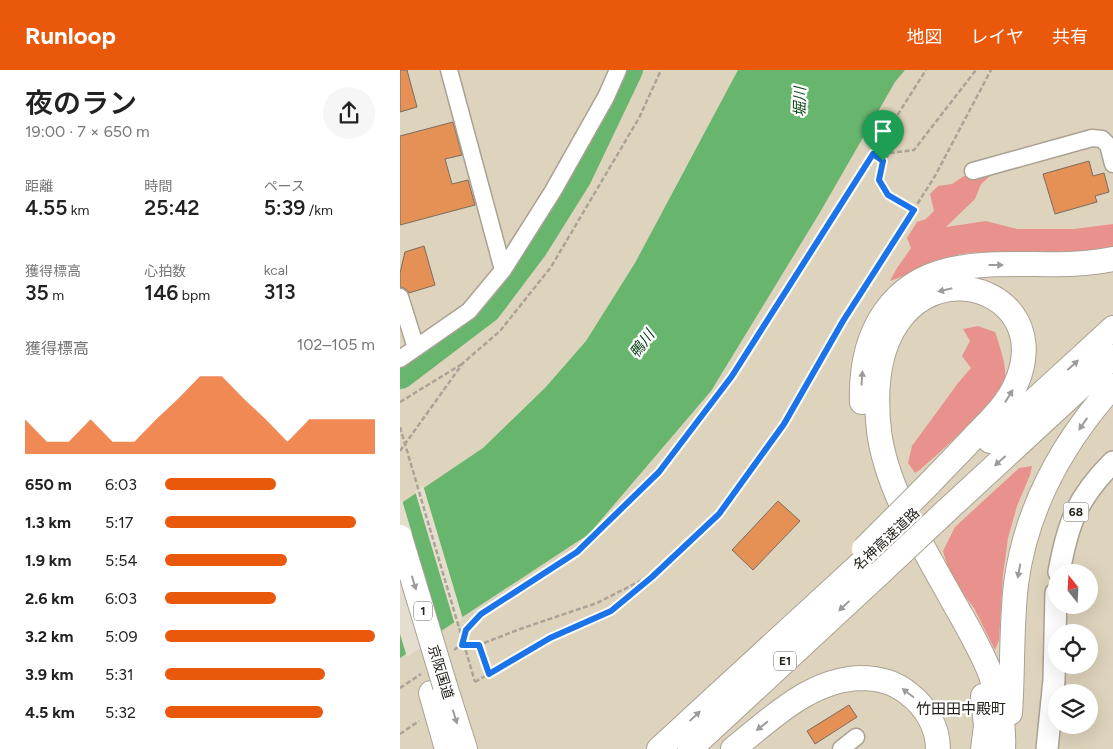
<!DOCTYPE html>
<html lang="ja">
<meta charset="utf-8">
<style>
:root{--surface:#fff;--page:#f6f6f6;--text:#222;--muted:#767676;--accent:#ea580c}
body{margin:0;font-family:Figtree,"Noto Sans JP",sans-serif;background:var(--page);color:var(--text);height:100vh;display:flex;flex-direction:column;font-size:19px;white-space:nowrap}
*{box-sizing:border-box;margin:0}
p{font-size:16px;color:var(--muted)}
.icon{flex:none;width:28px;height:28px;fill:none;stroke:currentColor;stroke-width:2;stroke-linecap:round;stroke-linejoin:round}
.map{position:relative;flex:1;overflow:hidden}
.sheet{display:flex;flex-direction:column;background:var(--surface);width:400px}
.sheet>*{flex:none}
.needle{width:32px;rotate:342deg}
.buttons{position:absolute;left:648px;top:494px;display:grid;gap:10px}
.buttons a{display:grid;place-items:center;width:50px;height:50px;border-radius:50%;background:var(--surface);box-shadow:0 5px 20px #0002;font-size:25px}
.pin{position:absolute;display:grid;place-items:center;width:42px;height:42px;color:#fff;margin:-51px -21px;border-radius:50% 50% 50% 0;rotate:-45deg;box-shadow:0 0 5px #0007}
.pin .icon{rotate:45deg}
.round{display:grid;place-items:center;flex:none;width:52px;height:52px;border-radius:26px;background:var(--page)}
.overview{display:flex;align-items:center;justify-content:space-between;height:85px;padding:0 25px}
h1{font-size:28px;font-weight:600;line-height:38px}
.figures{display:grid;grid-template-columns:repeat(3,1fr);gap:8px;height:85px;padding:5px 25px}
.figures div{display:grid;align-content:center}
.figures b{font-size:21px;font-weight:600}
.figures small{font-size:14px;font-weight:400}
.figures p{font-size:14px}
.chart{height:140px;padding:10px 25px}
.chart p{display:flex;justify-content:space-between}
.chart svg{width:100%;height:90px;margin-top:5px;fill:var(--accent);opacity:.7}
ul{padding:0 25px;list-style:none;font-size:16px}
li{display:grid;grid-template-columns:80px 60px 1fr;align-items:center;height:38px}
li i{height:12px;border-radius:6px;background:var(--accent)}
header{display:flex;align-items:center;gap:30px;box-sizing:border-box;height:70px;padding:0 25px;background:var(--accent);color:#fff}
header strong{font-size:24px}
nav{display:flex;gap:28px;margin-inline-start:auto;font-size:18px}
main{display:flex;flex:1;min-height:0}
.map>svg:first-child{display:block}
</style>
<header>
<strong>Runloop</strong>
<nav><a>地図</a><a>レイヤ</a><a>共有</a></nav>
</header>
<main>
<section class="sheet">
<div class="overview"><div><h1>夜のラン</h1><p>19:00 · 7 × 650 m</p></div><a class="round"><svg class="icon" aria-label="share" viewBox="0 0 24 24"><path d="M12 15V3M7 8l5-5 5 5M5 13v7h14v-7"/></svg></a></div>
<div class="figures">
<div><p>距離</p><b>4.55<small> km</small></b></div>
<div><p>時間</p><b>25:42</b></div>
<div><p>ペース</p><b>5:39<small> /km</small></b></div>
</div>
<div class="figures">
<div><p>獲得標高</p><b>35<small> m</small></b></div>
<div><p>心拍数</p><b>146<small> bpm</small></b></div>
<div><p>kcal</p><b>313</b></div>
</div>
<div class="chart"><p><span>獲得標高</span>102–105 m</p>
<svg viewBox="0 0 160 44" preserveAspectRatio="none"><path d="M0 44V27L10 38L20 38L30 27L40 38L50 38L60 27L70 17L80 6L90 6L100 17L110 27L120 38L130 27L140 27L150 27L160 27V44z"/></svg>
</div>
<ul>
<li><b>650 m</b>6:03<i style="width:53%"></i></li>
<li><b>1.3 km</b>5:17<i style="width:91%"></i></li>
<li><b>1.9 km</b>5:54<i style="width:58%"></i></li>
<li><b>2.6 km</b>6:03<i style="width:53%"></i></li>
<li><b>3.2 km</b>5:09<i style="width:100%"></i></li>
<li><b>3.9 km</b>5:31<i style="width:76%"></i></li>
<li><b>4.5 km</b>5:32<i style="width:75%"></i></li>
</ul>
</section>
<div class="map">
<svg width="713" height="679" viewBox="0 0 713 679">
<rect width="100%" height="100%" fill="#e5ddce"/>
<path fill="#ded3bc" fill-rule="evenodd" d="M 0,0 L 713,0 L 713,679 L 0,679 ZM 656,502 L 689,502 L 689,535 L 656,535 ZM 656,562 L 689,562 L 689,595 L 656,595 ZM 656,622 L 689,622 L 689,655 L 656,655 Z"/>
<path fill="#e9928d" d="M 586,103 L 590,106 L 581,114 L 575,129 L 546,157 L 586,151 L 617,159 L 674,159 L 713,154 L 713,177 C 690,181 664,185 641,184 C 614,184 588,180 561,184 C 535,189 514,203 490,211 L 497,198 L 511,178 L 507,168 L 517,152 L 526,149 L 534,141 L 530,124 L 538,116 L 552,114 L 564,106 L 575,107 Z
M 578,256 L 595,262 C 599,274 607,296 605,308 C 602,328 538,384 521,399 L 515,403 L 508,393 L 512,376 L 558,313 L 571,298 L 562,286 L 570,271 L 563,259 Z
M 632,396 L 630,405 L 617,436 L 608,468 L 603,505 L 599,570 L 595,580 L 574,538 L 551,508 L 543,481 L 555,457 L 619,398 Z"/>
<path fill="#68b56e" d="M 338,0 L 505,0 L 495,12 L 419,144 L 311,321 L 189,464 L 0,588 L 0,434 L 83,378 L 145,318 L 186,271 L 235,193 Z"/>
<path fill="#e5ddce" d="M 23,415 L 63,549 L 55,555 L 15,421 Z
M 2,430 L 42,564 L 7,587 L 0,564 L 0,431 Z"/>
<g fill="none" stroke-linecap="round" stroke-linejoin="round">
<path stroke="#68b56e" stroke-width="26" d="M 1,306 L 88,240 L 134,179 L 179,107 L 230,0"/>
</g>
<path fill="#e59054" stroke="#7a6c63" d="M 0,0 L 7,0 L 17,37 L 0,42 Z
M 53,52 L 62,85 L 45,89 L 52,114 L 68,110 L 75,135 L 0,155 L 0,66 Z
M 689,91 L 693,106 L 704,103 L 709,122 L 695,126 L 697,132 L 655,144 L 643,104 Z
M 24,176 L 35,215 L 9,223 L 6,219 L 0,217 L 0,203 L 5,182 Z
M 378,431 L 400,451 L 353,500 L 332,480 Z
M 449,635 L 457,647 L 415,674 L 407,661 Z"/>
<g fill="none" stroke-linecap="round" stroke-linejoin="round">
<g stroke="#a9a293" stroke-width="19">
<path id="minor" d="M 49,0 L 103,200
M 573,101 L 692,68 L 702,69 L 708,75 L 713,94
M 0,227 L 16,278
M 0,289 L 69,241 L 103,200 L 153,121 L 206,27 L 218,0
M 441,679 L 456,667"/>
</g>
<g stroke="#a9a293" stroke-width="24">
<path id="major" d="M 659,502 C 668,453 677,428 713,392
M 647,679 L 654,610 L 656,523"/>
</g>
<g stroke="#a9a293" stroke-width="26">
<path id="highway" d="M 462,332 C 461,300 466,269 485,242 C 536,169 638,206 713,189
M 590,371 L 713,258
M 529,414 C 544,398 559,383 574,367 C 589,351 607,335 616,314 C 666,199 456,159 479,361 C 486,419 526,482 554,533 C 581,580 606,622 603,679
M 545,442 L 713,287
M 45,616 L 65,679
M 31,623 L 47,679
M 610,643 C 613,600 611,557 616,514 C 626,438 663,372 713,316
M 259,679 L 469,486
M 290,679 L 480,503
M 333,679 C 371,649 409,610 460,608 C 478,608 495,612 509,624 C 526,637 538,657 538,679
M 583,679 L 586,656 L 583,626"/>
</g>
<path stroke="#aaa498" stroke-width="2.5" stroke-dasharray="5 2.5" stroke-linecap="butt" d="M 473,84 L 483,91 L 490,83 L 514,80 L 576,0
M 483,91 L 479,110 L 488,125 L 514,140
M 0,332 L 62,294
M 0,381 L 63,293 L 100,261 L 151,197 L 239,48 L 261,0
M 62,575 L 79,575 L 120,559 L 197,533 L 252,505
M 79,575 L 89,604
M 54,580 L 61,575 L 66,560 L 81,544 L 177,482 L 259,402 L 332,306 L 526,0
M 75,612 L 150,568 L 211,541 L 252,507 L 319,444 L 384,354 L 443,251 L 535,106 L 591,0
M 0,618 L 21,604
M 0,664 L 19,651"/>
<use href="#minor" stroke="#fff" stroke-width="16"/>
<use href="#major" stroke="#fff" stroke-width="21"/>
<use href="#highway" stroke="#fff" stroke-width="24"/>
<g stroke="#a9a293" stroke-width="26" stroke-linecap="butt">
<path id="highway-bridge" d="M 0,467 L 45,616
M 464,479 L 529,414
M 480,503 L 545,442"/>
</g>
<path stroke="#aaa498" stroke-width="2.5" stroke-dasharray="5 2.5" stroke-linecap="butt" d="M 0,357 L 75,612"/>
<use href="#highway-bridge" stroke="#fff" stroke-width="24"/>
</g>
<defs><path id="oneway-solid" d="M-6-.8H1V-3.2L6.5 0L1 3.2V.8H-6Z" transform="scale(1.25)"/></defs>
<g fill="#9e9c9a">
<use href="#oneway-solid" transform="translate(596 195)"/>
<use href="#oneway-solid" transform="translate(545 220) rotate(167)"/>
<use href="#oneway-solid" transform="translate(673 295) rotate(-42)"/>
<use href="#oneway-solid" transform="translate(462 308) rotate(-86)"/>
<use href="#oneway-solid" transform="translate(609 326) rotate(-58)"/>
<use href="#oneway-solid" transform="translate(683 354) rotate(125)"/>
<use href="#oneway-solid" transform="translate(600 391) rotate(138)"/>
<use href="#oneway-solid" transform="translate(619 501) rotate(100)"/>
<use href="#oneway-solid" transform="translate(14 513) rotate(73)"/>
<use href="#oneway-solid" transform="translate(444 536) rotate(137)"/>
<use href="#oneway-solid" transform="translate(508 623) rotate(-143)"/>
<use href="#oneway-solid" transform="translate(295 646) rotate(-43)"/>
<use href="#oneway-solid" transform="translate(55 647) rotate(73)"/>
<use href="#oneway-solid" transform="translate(362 656) rotate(142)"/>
</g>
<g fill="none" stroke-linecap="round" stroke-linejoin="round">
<g stroke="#fff" stroke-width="10">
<path id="route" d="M 473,84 L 483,91 L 479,110 L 488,125 L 514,140 L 443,251 L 384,354 L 319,444 L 252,507 L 211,541 L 150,568 L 89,604 L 79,575 L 62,575 L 66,560 L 81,544 L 177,482 L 259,402 L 332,306 Z"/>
</g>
<use href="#route" stroke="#1a73e8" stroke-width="6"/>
</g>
<g text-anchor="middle" stroke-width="4.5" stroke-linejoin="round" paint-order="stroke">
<g fill="#fff" stroke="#686662" stroke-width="1">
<rect x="663.5" y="432.5" width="25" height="19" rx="4"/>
<rect x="14" y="531.5" width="18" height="19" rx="4"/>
<rect x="374" y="581.5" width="22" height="19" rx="4"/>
</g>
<g font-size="12" font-weight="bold" fill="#27241e">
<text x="676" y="446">68</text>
<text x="23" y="545">1</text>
<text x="385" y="595">E1</text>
</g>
<g font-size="14" fill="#27241e" stroke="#fff">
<text transform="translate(486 469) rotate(-43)" y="5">名神高速道路</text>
<text transform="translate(41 602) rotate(73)" y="5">京阪国道</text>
</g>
<g font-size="15" font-style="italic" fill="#0f4719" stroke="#fff">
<text transform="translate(400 32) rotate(-89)" y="5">堀川</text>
<text transform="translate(242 274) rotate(-53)" y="5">鴨川</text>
</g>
<g font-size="15" fill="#27241e" stroke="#fff">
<text x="561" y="644">竹田田中殿町</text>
</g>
</g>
</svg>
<div class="buttons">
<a><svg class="needle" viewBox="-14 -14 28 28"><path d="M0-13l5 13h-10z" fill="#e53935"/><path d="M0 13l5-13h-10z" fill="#767676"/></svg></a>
<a><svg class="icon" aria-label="locate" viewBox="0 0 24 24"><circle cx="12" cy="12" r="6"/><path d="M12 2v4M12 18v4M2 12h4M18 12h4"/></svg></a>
<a><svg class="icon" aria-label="layers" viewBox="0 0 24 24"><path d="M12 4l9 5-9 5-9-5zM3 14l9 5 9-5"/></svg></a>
</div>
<div class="pin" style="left:483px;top:91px;background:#1e9e55"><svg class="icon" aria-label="arrive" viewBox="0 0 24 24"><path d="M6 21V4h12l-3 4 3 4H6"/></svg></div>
</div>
</main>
